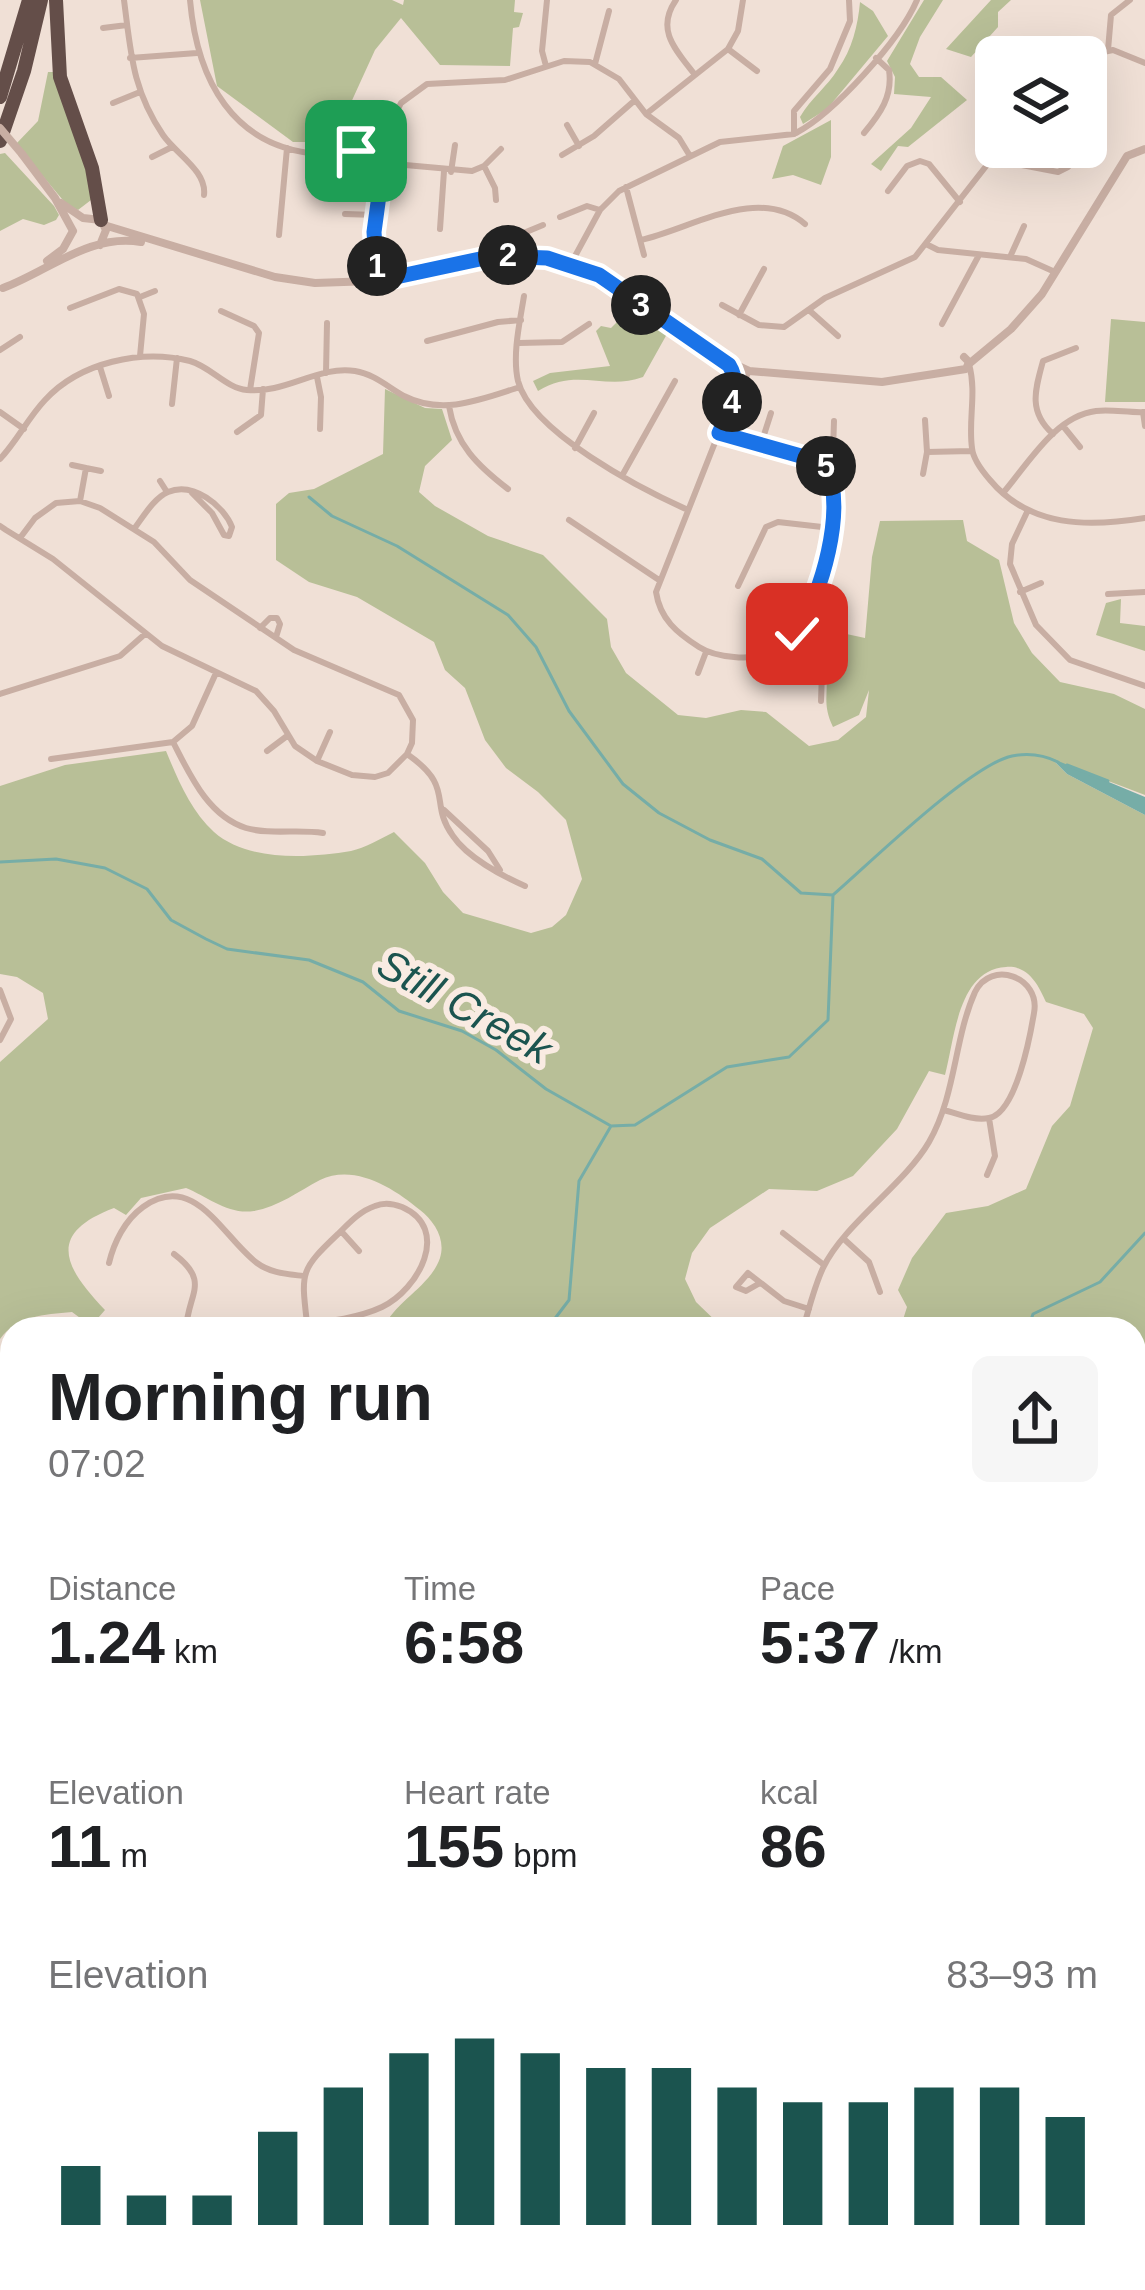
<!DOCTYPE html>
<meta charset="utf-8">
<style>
:root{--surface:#fff;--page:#f6f6f6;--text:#202124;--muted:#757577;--accent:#1b544f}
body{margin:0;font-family:Arial,sans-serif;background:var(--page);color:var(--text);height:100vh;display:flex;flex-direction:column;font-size:45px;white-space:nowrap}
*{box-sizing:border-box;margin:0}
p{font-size:39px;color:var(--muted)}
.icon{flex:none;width:66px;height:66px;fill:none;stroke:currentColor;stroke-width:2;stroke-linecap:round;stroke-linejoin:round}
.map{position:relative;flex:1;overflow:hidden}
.panel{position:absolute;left:0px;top:1317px;width:1146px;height:975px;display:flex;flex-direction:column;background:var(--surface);border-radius:36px 36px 0 0;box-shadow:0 12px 48px #0002}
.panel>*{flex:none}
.controls{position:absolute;left:975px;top:36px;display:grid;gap:24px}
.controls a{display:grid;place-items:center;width:132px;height:132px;border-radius:18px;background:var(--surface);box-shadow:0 12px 48px #0002;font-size:60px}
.pin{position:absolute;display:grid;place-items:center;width:102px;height:102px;color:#fff;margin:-51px;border-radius:24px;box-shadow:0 6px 18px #0006}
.km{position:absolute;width:60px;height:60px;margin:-30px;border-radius:50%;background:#222;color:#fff;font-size:33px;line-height:60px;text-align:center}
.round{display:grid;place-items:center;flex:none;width:126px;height:126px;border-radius:18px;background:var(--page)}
.overview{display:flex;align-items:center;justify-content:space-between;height:204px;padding:0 48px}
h1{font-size:66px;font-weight:700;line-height:90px}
.figures{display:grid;grid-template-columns:repeat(3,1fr);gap:18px;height:204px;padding:12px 48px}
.figures div{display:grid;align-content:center}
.figures b{font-size:60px;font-weight:700}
.figures small{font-size:33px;font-weight:400}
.figures p{font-size:33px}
.chart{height:336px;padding:24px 48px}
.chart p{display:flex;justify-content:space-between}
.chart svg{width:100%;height:216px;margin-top:12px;stroke:var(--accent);stroke-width:6}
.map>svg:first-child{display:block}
</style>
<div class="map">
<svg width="1145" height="2290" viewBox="0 0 1145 2290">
<rect width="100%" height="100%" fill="#f0e0d6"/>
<path fill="#b8bf97" d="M 200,0 L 392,0 L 403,5 L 404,0 L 515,0 L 514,12 L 523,13 L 519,27 L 513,28 L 510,66 L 440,65 L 401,18 L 375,50 L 333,142 L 293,142 L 217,86 Z
M 924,0 L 943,0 L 920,37 L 910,64 L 919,77 L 941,77 L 967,100 L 908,147 L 898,146 L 881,171 L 871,164 L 911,128 L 931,97 L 894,94 L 895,77 L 887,61 Z
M 991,0 L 1011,0 L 998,12 L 998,27 L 971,57 L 946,49 Z
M 860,2 L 873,11 L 888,36 L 827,109 L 803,124 L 800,117 C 811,98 827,87 838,69 C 852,50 858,25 860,2 Z
M 48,72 L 53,72 C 63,105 95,170 91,200 L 78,210 L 67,205 L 16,144 L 38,121 Z
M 831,120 L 831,157 L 821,185 L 793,175 L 772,179 L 783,146 Z
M 5,153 L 54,206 L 59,215 L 56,220 L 44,225 L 23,219 L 0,231 L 0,154 Z
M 632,307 L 667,334 L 643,377 C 605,391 576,367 538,391 L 533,381 L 550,373 L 610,366 L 596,331 L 601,326 L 611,328 Z
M 1111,319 L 1145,322 L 1145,402 L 1105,402 Z
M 385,389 L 425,408 L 442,409 L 452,440 L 425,466 L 419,492 L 435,506 L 488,536 L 543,555 L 607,619 L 611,647 L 626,673 L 678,715 L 706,718 L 741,710 L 766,712 L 809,746 L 838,740 L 866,717 L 869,690 L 859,715 L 833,727 C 815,691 844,680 804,639 L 814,627 L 865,638 L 872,557 L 880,521 L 963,520 L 967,541 L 999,560 L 1014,623 L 1032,653 L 1060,682 L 1114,694 L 1145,709 L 1145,795 L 1053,760 L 1067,774 L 1145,815 L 1145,1425 L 1134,1427 L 1134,1329 L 900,1329 L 907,1307 L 898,1290 L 912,1258 L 946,1213 L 988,1206 L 1026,1189 L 1052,1126 L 1070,1106 L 1093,1028 L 1084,1014 L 1046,1002 C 1038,984 1028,965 1006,967 C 958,970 955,1037 945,1075 L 929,1071 L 897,1129 L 853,1176 L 817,1191 L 769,1189 L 710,1228 L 692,1253 L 685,1279 L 696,1302 L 724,1329 L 383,1329 C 395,1301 430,1287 440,1258 C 446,1239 434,1221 420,1210 C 394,1188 354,1163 320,1180 C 299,1191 278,1207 254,1211 C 228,1215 208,1197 186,1188 L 141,1198 L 126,1215 L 114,1208 C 45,1234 65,1268 105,1310 L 91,1326 L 72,1312 C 43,1315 18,1315 0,1339 L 0,1062 L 48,1019 L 43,993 L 17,977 L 0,974 L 0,786 L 65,765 L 166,751 C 178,780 191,811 214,832 C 248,862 309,858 351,851 C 365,848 380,839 394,832 L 425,863 L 443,892 L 463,913 L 531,933 L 552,927 L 566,915 L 582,879 L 566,820 L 538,792 L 506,768 L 485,740 L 465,688 L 445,670 L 434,642 L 357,597 L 309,582 L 276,560 L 276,504 L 289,493 L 314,489 L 383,454 Z
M 1121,599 L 1120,623 L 1145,626 L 1145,651 L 1096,635 L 1106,603 Z
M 39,2280 L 848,2280 L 873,2288 L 1070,2280 L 1066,2290 L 41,2290 Z"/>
<path fill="#76ada7" d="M 1051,758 L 1145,797 L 1145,815 L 1067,774 Z"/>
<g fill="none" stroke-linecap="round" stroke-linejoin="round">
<path stroke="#76ada7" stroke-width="3" d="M 309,497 L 332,516 L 397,546 L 508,615 L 536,647 L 569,711 L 623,784 L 659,813 L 710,840 L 762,859 L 801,893 L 833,895
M 1067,765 L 1108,781
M 0,862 L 56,859 L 105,868 L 147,889 L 171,920 L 206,939 L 227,949 L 309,960 L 363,982 L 399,1011 L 462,1031 L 496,1050 L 546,1089 L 611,1126 L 635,1125 L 727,1067 L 789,1057 L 828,1020 L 833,895 C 870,863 970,765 1012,756 C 1027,753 1044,755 1058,762
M 547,1329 L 569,1300 L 579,1181 L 611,1126
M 1028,1329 L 1033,1314 L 1100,1282 L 1145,1233"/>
<path stroke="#c8aea3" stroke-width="6" d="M 124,0 C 131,53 132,89 163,135 C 176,154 207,171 204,195
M 190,0 C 197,79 232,148 320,154 C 342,156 363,148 385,151
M 676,0 C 655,30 676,50 695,75
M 103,28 L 127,25
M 728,49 L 757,71
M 1108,50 L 1111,15 L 1130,0
M 1006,57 L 1007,46
M 1079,57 L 1113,50 L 1145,63
M 130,58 L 197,53
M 595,64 L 609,11
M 546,66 L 542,51 L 547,0
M 996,83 L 996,100
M 113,103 L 140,92
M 646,114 L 728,49 L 738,31 L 743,0
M 567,125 L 579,146
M 796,133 C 834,113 900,40 917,0
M 864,133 C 880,114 893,96 889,70 L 876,58
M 794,134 L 794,111 L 830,69 L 850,21 L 849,0
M 997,152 L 1016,164 L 1058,172 L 1068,167 L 1081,147
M 562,155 L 594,136 L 634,101
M 152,157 L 172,147
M 383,163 L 472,171 L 484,166 L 501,149
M 484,166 L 495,188 L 496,200
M 451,172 L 455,145
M 626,187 L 644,255
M 888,191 L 907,166 L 920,161 L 929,164 L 960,202
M 345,214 L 376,215
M 560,217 L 587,206 L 600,210
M 440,229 L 444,171
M 525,233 L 531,256
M 279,235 L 287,148
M 641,240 C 691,229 758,184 805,224
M 928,245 L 938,250 L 1026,259 L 1055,272
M 490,247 L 543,225
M 1010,257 L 1024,226
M 574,258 L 600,210 L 619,191 L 720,142 L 794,134
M 377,275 L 374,232 L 389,127 L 401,103 L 427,84 L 505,80 L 564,61 L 590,62 L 619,79 L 646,114 L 679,138 L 690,156
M 524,296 C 520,321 512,355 518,381 C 531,432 641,489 688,510
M 140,297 L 155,291
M 722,305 L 759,325 L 784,327 L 825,298 L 915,257 L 1001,147
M 70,308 L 119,289 L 137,294 L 144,314 L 140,356
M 221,311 L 254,326 L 259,333 L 250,390
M 810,311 L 838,336
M 739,315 L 764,269
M 942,324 L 979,255
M 427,341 L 498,322 L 521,320
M 519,343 L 562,342 L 589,324
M 0,350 L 20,337
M 969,364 C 977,393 968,420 972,448 C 973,459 983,472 990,480 C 1030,528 1089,527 1145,518
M 100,367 L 109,396
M 326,373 L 327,323
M 317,377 L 321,397 L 320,429
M 737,395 L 749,371
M 172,404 L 177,358
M 449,406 C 455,444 478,466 508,489
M 0,412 L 24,429
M 1143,412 L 1145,426
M 1063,426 L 1080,447
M 237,432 L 261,415 L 263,389
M 719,433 L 815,460 C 853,483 823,600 799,631 C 784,651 757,660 734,657 C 721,656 710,654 699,647 C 677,633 660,619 656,592 L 744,369
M 1053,434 C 1028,412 1035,390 1043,361 L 1076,348
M 761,444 L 771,413
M 575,448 L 594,413
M 927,452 L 971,451
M 0,459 C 17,441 28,418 45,400 C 80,362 141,349 190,361 C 211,367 226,388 247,390 C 285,394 319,365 355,371 C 374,374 388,387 404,396 C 443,416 482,399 520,387
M 72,465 L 86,468 L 80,501
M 826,467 L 833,451 L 834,421
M 86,468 L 101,471
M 623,474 L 675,381
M 923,474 L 927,452 L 925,420
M 160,481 L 167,492
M 1003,493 C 1028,464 1055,416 1096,411 C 1112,409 1129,413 1145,412
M 1028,510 L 1012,544 L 1010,564 L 1036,625 L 1070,660 L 1145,686
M 569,520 L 659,580
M 0,526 L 6,530 L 53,559 L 162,646 L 256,691 L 274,711 L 295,746 L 317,761 L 352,775 L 375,777 L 388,773 L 407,754 L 412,743 L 413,720 L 399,695 L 294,650 L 190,580 L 154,542 L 100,508 L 80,501 L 56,503 L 35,518 L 20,538
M 134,529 C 143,517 154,498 168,492 C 193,481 224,506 232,527 L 229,536 L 224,535 L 212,513 L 192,493
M 738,586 L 766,527 L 778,522 L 831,528
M 1020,592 L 1041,583
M 1108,594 L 1145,592
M 260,628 L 270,618 L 277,618 L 280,624 L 276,637
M 797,634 L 822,672 L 821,701
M 698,673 L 706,652
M 0,694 L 120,656 L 145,634
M 173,742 C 190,775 208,816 246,828 C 270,835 298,829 323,833
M 267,751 L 287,736
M 407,754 C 456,788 428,802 453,836 C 467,857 502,876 525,886
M 51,759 L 173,742 L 192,726 L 216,673
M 317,761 L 330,732
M 444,810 L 488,851 L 500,870
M 0,990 L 11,1019 L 0,1040
M 987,1175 L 995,1156 L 989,1118
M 341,1231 L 359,1251
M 783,1233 L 824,1265
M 845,1240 L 869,1262 L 880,1292
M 174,1254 C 211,1282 188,1293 186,1329
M 109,1263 C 114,1242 125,1220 143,1207 C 195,1170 223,1238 257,1263 C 270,1273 287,1274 303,1276
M 760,1283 L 746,1291 L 736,1287 L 748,1273 L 784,1301 L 809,1309
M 272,1329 C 307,1323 350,1322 382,1307 C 418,1290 452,1229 402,1207 C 392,1203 384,1202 375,1206 C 360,1211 349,1223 338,1234 C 300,1270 301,1272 307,1323
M 803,1329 C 809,1309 814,1287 823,1268 C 844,1224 904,1185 929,1142 C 956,1095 954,1039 975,992 C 991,959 1041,977 1034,1013 C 1030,1037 1016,1113 989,1118 C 975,1121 958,1114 944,1110
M 0,1425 L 12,1386
M 1134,1469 L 1145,1467
M 0,1480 L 12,1498
M 1134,1556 L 1145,1558
M 0,1569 L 12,1569
M 0,1643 L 12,1621
M 1134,1656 L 1145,1645
M 0,1740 L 12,1752
M 1134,1813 L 1145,1810
M 1134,1871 L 1145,1871
M 0,1928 L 12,1921
M 0,1987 L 12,2035
M 1134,2033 L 1145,2025
M 0,2055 L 12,2053
M 0,2135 L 12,2131
M 1134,2160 L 1145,2156
M 0,2242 L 12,2238
M 0,2267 L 4,2290
M 1083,2283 L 1083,2280"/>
<path stroke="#c8aea3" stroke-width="8" d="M 22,154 L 55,198 L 73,231
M 61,203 L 83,218 L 101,220 L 106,230 L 100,245
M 104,225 L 275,277 L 315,283 L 372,281 L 378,285 L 382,280 L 493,256 L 573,259
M 47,261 L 63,249 L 73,231
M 581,262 L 706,351 L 749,371 L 882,382 L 966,369 L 969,362 L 964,357
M 3,288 C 47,272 90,233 141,242
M 970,363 L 1011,329 L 1042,294 L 1127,156 L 1145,149
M 730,367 L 735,377 L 735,391"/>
<path stroke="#9b7d74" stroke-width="9" d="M 0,1842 L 12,1843"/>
<path stroke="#755b56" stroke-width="12" d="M 1134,2098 L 1145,2094
M 0,2202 L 12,2197"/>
<path stroke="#644e49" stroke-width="14" d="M 56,0 L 60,77 L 92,168 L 101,220
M 0,97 L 29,0
M 0,141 L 24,71 L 41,0"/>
<path stroke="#c8aea3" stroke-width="8" d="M 0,128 L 22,154"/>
</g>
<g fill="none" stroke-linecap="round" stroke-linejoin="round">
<g stroke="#fff" stroke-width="24">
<path id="route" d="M 356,151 L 385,151 L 374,232 L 377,275 L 382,280 L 494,256 L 547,258 L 599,275 L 729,365 C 743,388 729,411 719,433 L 815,460 L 826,466 C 847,510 821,594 797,634"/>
</g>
<use href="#route" stroke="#1a73e8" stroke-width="15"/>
</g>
<g text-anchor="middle" stroke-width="12" stroke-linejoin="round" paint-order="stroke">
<g font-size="42" font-style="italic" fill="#1b544f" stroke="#f9ebe2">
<text transform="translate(465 1006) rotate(29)" y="15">Still Creek</text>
</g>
</g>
</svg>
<div class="controls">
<a><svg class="icon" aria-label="layers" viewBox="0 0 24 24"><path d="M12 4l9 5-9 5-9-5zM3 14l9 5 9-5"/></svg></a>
</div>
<div class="pin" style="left:356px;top:151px;background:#1e9e55"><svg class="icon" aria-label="arrive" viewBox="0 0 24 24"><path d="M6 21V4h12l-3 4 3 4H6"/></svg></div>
<div class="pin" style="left:797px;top:634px;background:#d93025"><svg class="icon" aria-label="check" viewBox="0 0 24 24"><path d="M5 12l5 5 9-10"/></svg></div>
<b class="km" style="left:377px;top:266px">1</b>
<b class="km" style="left:508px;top:255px">2</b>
<b class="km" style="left:641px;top:305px">3</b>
<b class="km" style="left:732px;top:402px">4</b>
<b class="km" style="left:826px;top:466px">5</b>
<section class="panel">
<div class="overview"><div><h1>Morning run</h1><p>07:02</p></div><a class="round"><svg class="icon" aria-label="share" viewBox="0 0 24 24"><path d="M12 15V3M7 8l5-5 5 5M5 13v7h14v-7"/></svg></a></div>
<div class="figures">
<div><p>Distance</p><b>1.24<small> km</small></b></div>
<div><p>Time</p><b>6:58</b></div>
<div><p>Pace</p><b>5:37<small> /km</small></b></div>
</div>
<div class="figures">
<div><p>Elevation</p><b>11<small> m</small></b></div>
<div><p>Heart rate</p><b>155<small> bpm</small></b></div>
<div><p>kcal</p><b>86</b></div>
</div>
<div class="chart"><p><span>Elevation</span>83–93 m</p>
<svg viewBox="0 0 160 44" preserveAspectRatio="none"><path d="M5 44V32M15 44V38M25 44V38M35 44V25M45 44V16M55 44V9M65 44V6M75 44V9M85 44V12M95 44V12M105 44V16M115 44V19M125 44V19M135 44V16M145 44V16M155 44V22"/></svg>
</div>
</section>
</div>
